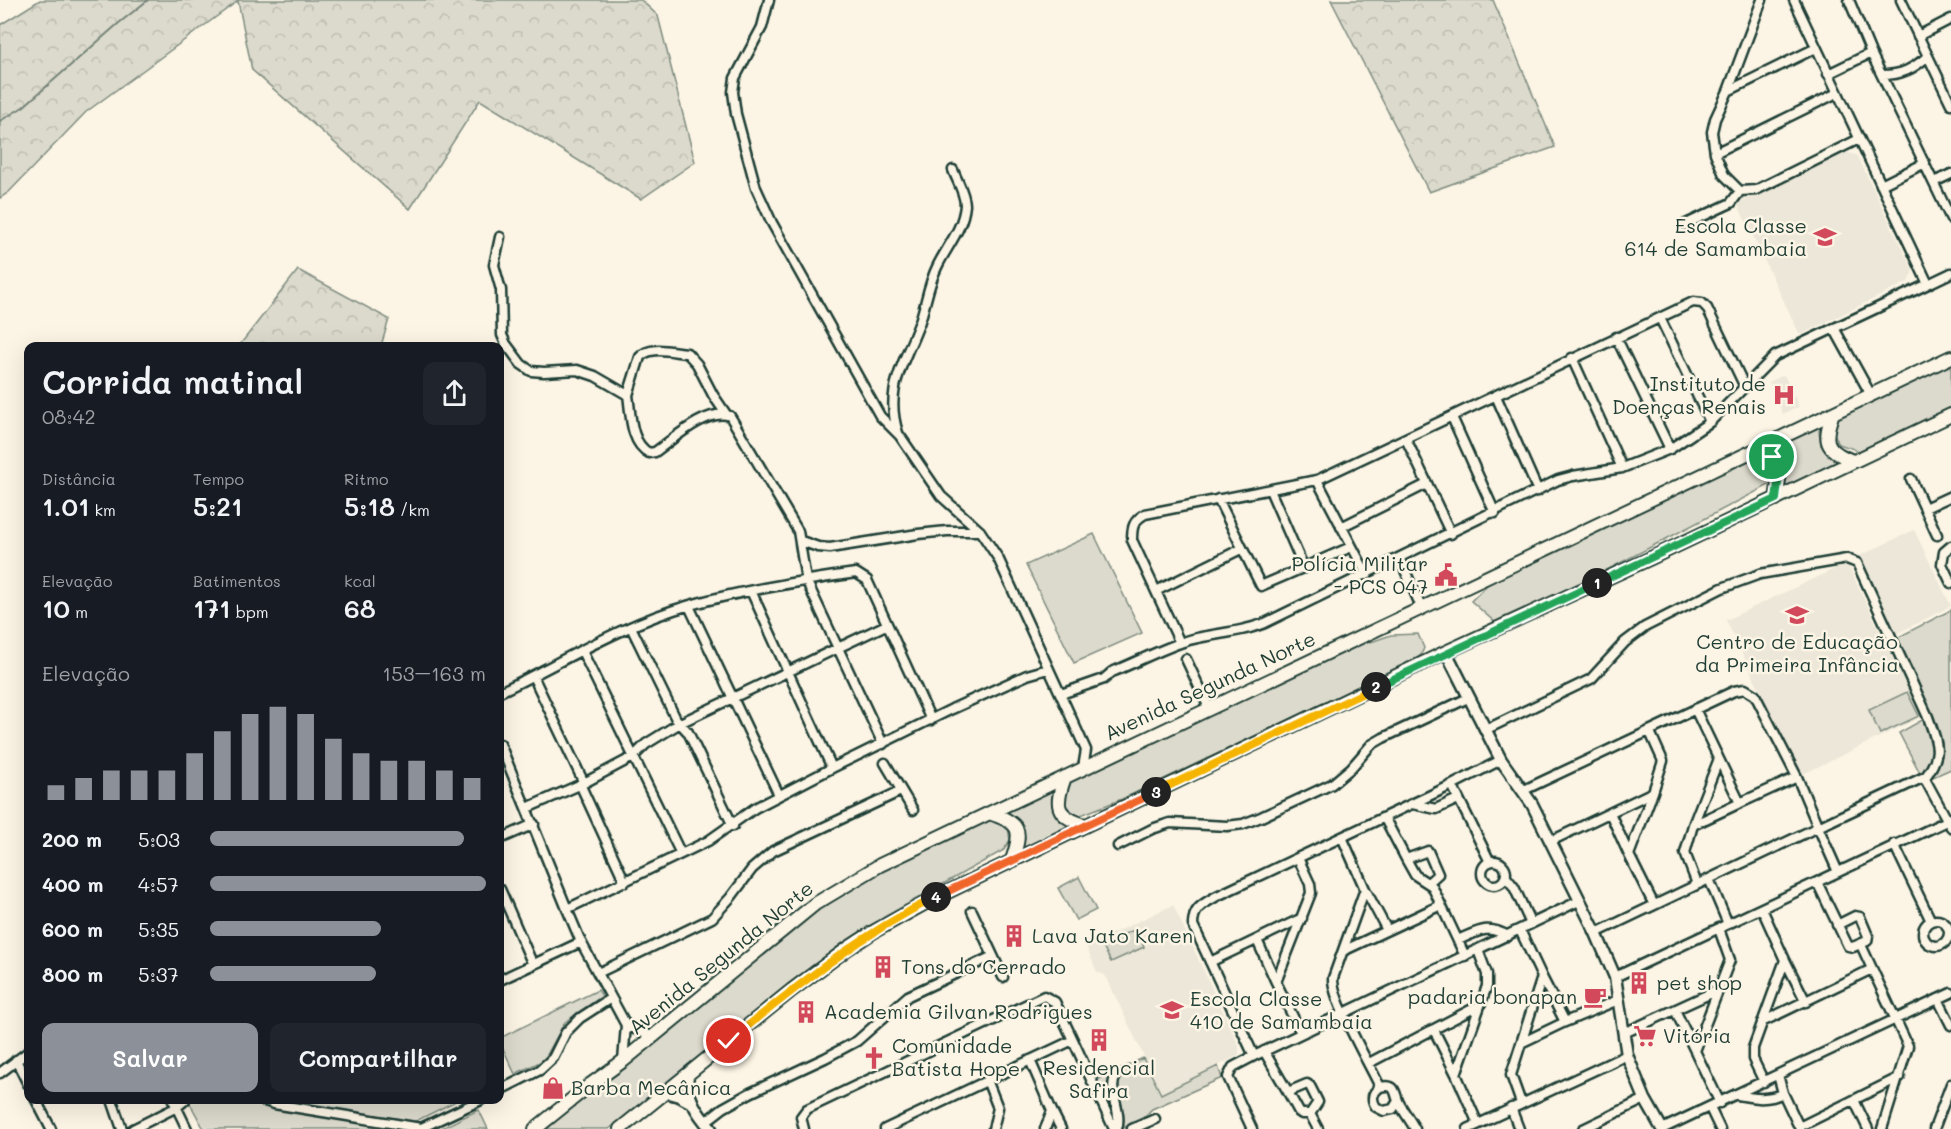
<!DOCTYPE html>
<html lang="pt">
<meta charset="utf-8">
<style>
:root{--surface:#171b24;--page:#20242c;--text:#f1f3f6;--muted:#9ea1a6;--accent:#8c9099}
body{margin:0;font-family:Mali,sans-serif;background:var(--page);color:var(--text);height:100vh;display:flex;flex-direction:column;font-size:22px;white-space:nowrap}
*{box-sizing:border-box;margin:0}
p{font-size:20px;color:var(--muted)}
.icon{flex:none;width:33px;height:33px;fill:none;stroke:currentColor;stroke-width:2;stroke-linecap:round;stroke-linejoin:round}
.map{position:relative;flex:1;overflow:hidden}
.details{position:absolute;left:24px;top:342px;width:480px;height:762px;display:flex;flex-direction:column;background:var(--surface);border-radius:12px;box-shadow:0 6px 24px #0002}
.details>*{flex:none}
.pin{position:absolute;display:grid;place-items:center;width:51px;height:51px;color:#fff;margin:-26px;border:3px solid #fff;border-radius:50%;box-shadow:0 2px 6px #0007}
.km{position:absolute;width:30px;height:30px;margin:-15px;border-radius:50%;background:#222;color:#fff;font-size:16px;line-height:30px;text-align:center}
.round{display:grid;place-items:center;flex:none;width:63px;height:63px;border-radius:12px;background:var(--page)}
.head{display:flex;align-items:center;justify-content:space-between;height:102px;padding:0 18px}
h1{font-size:33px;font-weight:600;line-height:45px}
.stats{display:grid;grid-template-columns:repeat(3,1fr);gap:9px;height:102px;padding:6px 18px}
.stats div{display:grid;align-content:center}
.stats b{font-size:26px;font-weight:600}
.stats small{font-size:16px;font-weight:400}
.stats p{font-size:16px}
.chart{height:168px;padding:12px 18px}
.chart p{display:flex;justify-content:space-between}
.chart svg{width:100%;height:108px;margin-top:6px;stroke:var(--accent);stroke-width:6}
.action{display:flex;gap:12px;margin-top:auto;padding:12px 18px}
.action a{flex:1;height:69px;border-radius:12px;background:var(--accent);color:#fff;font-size:24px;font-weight:600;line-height:69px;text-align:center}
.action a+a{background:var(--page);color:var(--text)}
ul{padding:0 18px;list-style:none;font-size:20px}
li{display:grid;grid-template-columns:96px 72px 1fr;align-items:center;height:45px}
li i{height:15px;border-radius:8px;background:var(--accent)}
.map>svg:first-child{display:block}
</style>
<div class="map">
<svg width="1951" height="1129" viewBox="0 0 1951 1129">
<defs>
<pattern id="forest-crowns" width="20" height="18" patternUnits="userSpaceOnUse" patternTransform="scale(1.5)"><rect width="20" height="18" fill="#dcdacc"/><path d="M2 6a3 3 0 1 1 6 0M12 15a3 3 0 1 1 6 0" fill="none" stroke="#bcbcb0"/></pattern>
</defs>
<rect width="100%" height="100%" fill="#fcf5e5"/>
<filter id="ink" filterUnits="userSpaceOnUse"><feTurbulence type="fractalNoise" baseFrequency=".0167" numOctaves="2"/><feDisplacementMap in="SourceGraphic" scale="12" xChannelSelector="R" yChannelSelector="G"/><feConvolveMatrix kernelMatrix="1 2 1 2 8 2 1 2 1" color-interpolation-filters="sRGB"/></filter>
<g filter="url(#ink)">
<path fill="#ece7d8" d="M 1844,152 L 1857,155 L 1913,271 L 1908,282 L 1800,335 L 1737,203 Z
M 1784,375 L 1799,407 L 1783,414 L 1769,382 Z
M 1914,530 L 1951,606 L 1894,635 L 1857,557 Z
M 1847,563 L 1921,717 L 1801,775 L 1726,620 Z
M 1173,905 L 1239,1046 L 1239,1055 L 1162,1094 L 1105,975 L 1097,972 L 1086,946 Z"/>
<path fill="#dcdacc" stroke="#7e8c80" stroke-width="1.5" d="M 1951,361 L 1951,407 L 1859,451 L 1839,444 L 1831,427 L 1840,413 Z
M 1823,421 L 1819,431 L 1821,445 L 1840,462 L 1783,489 L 1787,473 L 1781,453 L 1769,448 Z
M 1754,457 L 1767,460 L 1774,471 L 1773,479 L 1769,485 L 1540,605 L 1497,624 L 1471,601 L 1494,578 Z
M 1094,534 L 1142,633 L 1074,663 L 1026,565 Z
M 1951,610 L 1951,769 L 1933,777 L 1929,769 L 1920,773 L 1899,733 L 1926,718 L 1889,642 Z
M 1418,634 L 1424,648 L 1421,655 L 1414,660 L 1122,799 L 1081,815 L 1070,811 L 1062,803 L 1067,779 L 1359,639 L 1371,642 L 1391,635 Z
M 1907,692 L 1919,716 L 1880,734 L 1869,710 Z
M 1055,786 C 1047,805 1054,815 1070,825 L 1022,849 C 1024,831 1021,820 1002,812 Z
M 989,820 L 999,821 L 1008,828 L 1010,840 L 1004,850 L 886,916 L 835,949 L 609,1129 L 546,1129 L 817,905 L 882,867 Z
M 1079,877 L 1096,910 L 1076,920 L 1058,888 Z
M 1136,929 L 1144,947 L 1111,962 L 1102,944 Z
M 598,990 L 602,996 L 565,1022 L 544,1060 L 515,1074 L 500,1042 L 500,1038 Z
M 1143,1058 L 1161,1094 L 1218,1066 L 1222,1078 L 1152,1109 L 1139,1122 L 1123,1128 L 1097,1080 Z
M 188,1100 L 458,1100 L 400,1129 L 204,1129 Z
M 479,1110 L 488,1129 L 440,1129 L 478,1110 Z"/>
<path fill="url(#forest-crowns)" stroke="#7e8c80" stroke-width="1.5" d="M 40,0 L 641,0 L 658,16 L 695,162 L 641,199 L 480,100 L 410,209 L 252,70 L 238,1 L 86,112 L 9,192 L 0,198 L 0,25 Z
M 1331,0 L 1493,0 L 1555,147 L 1429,192 Z
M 298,270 L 389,319 L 381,346 L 239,346 Z"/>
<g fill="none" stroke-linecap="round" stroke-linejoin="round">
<path stroke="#758479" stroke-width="2" d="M 0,121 L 23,107 L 119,23 L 148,0"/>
<g stroke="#1f3d34" stroke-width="13">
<path id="minor" d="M 769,0 L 762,27 L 735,78 L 733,92 L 736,114 L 756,188 L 772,223 L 880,416 L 900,436 L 941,496 L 980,531 L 998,558 L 1086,750 L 1083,768
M 1762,0 L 1728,91 L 1715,119 L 1712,132 L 1715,153 L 1724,175 L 1740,191 L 1756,190 L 1859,139
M 1849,0 L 1871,53 L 1951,219
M 1901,0 L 1951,104
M 1918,36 L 1951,19
M 1828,74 L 1871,53
M 1882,75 C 1902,75 1913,69 1928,56
M 1728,91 L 1816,48
M 1715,153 L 1837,93
M 1934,182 L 1951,174
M 1881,185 L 1925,163
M 1684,225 L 1731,203 L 1740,191
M 500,237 L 494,265 L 501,290 L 502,335 L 506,344 L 521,364 L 531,371 L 544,372 L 577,370 L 595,376 L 626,394 L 628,395 C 631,414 630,443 649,453 L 655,452 C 672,440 708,407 730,416 L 798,531 L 806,580 L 883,744
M 1928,284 L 1951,273
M 1660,318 L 1710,422
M 1834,328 L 1871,395
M 1616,337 L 1670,449
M 1572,358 L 1622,468
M 628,395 L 640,357 C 650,345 672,352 687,353 L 697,364 L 713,395 L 726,414
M 1496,396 L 1538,491
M 1452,417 L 1495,513
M 898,433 C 884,389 904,364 919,324 C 926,305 928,285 937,267 C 947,246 963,229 965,205 C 965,193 957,181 953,170
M 1406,439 L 1451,534
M 1911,479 L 1937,535
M 1317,480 L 1367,575
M 1270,490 L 1304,568
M 1218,499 L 1261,586 L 1351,547
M 1925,508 L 1951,496
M 1341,527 L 1427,484
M 801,541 L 818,547 L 830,548 L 918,534 L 947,531 L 980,531
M 1951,546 L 1944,552 L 1942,564 L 1951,583
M 1400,559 L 1421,607
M 751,591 L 832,768
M 1156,591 L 1241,549
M 689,606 L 779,795
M 631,627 L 676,719 L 688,732 L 733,826
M 1180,643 L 1132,540 C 1132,527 1133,521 1145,514 L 1317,480 L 1693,302 L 1702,303 L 1707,308 L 1745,387
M 582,651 L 681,854
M 1186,659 L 1209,708
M 533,676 L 584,783
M 500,692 C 562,662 623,624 690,605 C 744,590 801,581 856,573 L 867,580 L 931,720
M 1061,694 L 1104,679 L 1112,672 C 1137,662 1163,648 1189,640 C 1214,633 1241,633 1265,623 L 1558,480 L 1573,476 L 1622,468 L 1670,449 L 1710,422 L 1775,356 L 1928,284 L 1794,0
M 1695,709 L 1740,803 L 1797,777
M 1485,730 L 1591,679 L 1625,642 L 1645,627 L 1722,588 L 1760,574 L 1847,559 L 1857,563 L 1863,576 L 1928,717 C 1938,745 1943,754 1924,779
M 1650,732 L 1663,761 L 1653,792 L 1629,855 L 1654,905
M 500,744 L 567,909
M 885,763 L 913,810
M 580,784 L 625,882
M 1452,785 L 1490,862
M 1524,790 L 1734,691 L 1745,689 L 1755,695 L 1797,777 L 1818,827 L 1922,778 L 1926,781 L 1951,827
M 1412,804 L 1436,809 L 1458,799
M 527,808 L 584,783 L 633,757 L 646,744 L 680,723 L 886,625
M 1610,813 L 1629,855
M 1384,817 L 1406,859
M 1693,825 L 1718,761
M 1342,837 L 1365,889 L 1333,978 C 1332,1001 1369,1063 1380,1087
M 500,839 L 534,824
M 1551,841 L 1653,792
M 1894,844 L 1931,921
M 1118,846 L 1152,829 L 1170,823 L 1227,826 L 1243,824 L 1261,817 L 1332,784 L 1351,768 L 1371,745 L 1383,738 L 1468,698
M 1298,858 L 1310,884 L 1311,893 L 1276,982 L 1301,1033
M1482 873a12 12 0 1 1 24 0a12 12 0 1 1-24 0Z
M 1506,877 L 1514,887 L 1531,924
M 1709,879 L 1728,924
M 1817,882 L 1848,946 L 1853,947 L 1867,941 L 1868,936 L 1860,917 L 1855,916 L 1837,925
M 1428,883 L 1438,874 L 1428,851 L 1406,859 L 1415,875 L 1432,886 L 1441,905
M 1697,884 L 1685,853 L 1693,825 L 1740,803
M 500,889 L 533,965
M 1365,889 L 1387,930
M 1762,909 L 1785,960 L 1753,1048 L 1753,1059 L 1764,1082
M 972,911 L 1003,977
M1923 933a13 13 0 1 1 26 0a13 13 0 1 1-26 0Z
M 1719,929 L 1730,960 L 1695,1051 L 1720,1103
M 1520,930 L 1542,977 L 1511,1075 L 1521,1103
M 1596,933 L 1818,827 L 1838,872
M 1257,940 L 1276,982
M 1458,940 C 1479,931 1487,924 1508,936
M 1861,945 L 1908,1046 L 1882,1129
M 1478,950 L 1487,974 L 1487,986 L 1456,1074 L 1478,1124
M 1343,951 L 1441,905 L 1465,956
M 1785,960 L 1806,1002
M 1210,962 L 1302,918
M 598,973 L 712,918 L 731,897 L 752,869 L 773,851 L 901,791
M 1542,977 L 1565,1022 L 1618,1000
M 1615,977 L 1951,819
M 500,980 L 581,942
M 1938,999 L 1951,1025
M 1675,1010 L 1695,1051
M 1762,1022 L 1872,969
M 626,1025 L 653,1037
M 1434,1030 L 1456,1074
M 1624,1033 L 1720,989
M 1521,1043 L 1565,1022
M 1264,1051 L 1288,1092
M 1254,1056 L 1579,901
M 16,1060 L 28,1084
M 1030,1060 L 1052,1111 L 1045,1129
M 623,1061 L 626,1025 L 581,942 L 567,909 L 708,841 L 755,808 L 832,768 L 952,709 L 1027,675 L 1048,669
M 1369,1063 L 1480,1005
M 0,1073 L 28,1052
M 1778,1075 L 1783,1093 L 1800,1129
M 1116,1076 C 1107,1090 1123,1112 1117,1129
M 987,1080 L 998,1108 L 993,1129
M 1307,1084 L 1310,1086 L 1318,1102 L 1310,1114 L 1302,1114 L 1299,1112 L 1288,1092 Z
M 500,1090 L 540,1070 L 553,1058 L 566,1032 L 580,1018 L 611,998
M 1737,1095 C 1753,1098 1768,1101 1783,1093
M 36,1100 L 51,1129
M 112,1100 L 122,1129
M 173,1100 L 187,1129
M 262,1100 L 274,1104 L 421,1128
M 1854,1100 L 1868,1129
M 1398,1101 L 1393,1109 L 1384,1111 L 1376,1107 C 1371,1099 1372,1093 1380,1087 C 1397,1083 1394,1093 1399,1103 C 1404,1112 1410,1120 1415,1129
M 1511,1108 L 1519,1129
M 1710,1108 L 1720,1129
M 1052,1111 L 1061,1129
M 1310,1114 L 1318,1129
M 705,1122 L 723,1108 L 750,1093 L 825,1058 L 857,1041 L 908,996 L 993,956
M 1799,1127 L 1900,1077
M 133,1129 L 177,1107 L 185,1100
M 419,1129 L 481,1100
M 804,1129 L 801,1117 L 807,1109 L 1044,996 L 1055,1002 L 1073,1040
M 885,1129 L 1073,1040 L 1114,1129
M 1132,1129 L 1155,1119
M 1252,1129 L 1228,1077 L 1233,1067 L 1254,1056 L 1193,925 C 1193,908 1203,904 1217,896 L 1452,785 L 1501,760
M 1468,1129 L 1627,1055
M 1583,1129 L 1645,1099
M 1662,1129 L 1951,993
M 1934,1129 L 1951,1084"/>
</g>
<g stroke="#1f3d34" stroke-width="15">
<path id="tertiary" d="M 1446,652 L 1501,760 L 1532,804 L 1596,933 L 1615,977 L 1627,1055 L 1645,1099 L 1662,1129
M 688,1074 C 685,1096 697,1113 711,1129
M 665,1092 L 679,1096 L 692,1103"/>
</g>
<g stroke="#1f3d34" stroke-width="16">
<path id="secondary" d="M 1833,413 C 1823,440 1824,450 1853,461
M 1756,450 L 1772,457 L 1781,467 L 1776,499
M 1065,777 C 1055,805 1054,815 1085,825
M 989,813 C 1020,823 1023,829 1012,860
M 535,1129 L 591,1084 L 623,1061 L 815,904 L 880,865 L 1951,357
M 620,1129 L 792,990 L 847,949 L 873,932 L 931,900 L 1446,652 L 1651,558 L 1951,415"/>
</g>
<use href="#minor" stroke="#fcf5e5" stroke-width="8"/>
<use href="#tertiary" stroke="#fcf5e5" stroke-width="10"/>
<use href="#secondary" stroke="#fcf5e5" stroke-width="12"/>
</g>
</g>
<g fill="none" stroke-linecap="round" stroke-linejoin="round" filter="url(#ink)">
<g stroke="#fff" stroke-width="12">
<path id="split-1" d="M 1597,583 L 1776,499 L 1780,467 L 1772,457"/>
</g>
<g stroke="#fff" stroke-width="12">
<path id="split-2" d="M 1376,687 L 1597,583"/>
</g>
<g stroke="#fff" stroke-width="12">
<path id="split-3" d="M 1156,792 L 1376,687"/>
</g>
<g stroke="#fff" stroke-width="12">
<path id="split-4" d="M 936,897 L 1156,792"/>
</g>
<g stroke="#fff" stroke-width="12">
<path id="split-5" d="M 729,1041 C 796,987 858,936 936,897"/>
</g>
<use href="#split-1" stroke="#22a559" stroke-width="8"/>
<use href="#split-2" stroke="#22a559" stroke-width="8"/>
<use href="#split-3" stroke="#f5b400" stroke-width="8"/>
<use href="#split-4" stroke="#f0652b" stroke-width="8"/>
<use href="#split-5" stroke="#f5b400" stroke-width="8"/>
</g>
<defs>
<g id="school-bare" transform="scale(1.8)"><path d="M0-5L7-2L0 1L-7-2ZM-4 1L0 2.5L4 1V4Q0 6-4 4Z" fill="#d1495b" stroke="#fcf5e5" stroke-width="2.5" paint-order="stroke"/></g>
<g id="hospital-bare" transform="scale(1.8)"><path d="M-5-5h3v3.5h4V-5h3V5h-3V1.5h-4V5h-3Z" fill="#d1495b" stroke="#fcf5e5" stroke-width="2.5" paint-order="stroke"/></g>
<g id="civic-bare" transform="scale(1.8)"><path d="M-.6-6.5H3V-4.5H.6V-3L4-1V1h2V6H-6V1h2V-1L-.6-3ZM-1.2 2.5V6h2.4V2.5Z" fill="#d1495b" stroke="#fcf5e5" stroke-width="2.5" paint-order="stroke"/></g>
<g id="building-bare" transform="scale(1.8)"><path d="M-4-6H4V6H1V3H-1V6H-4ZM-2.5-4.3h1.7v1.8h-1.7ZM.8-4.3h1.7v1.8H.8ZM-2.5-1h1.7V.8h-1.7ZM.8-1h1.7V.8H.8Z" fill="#d1495b" stroke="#fcf5e5" stroke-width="2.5" paint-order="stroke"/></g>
<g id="cafe-bare" transform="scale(1.8)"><path d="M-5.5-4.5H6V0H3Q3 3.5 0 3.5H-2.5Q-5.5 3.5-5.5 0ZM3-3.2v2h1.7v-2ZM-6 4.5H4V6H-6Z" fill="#d1495b" stroke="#fcf5e5" stroke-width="2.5" paint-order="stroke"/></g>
<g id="supermarket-bare" transform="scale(1.8)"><path d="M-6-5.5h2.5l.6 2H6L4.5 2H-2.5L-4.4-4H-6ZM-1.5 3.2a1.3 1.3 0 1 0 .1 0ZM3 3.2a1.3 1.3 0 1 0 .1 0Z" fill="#d1495b" stroke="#fcf5e5" stroke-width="2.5" paint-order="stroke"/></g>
<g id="church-bare" transform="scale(1.8)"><path d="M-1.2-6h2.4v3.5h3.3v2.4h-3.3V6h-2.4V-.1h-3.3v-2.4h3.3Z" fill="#d1495b" stroke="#fcf5e5" stroke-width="2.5" paint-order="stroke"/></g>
<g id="shop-bare" transform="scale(1.8)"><path d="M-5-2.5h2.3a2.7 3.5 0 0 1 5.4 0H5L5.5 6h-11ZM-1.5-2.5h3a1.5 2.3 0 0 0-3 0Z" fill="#d1495b" stroke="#fcf5e5" stroke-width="2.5" paint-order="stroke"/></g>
</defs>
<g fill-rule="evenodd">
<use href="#school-bare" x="1825" y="237"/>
<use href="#hospital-bare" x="1784" y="395"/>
<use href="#civic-bare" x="1446" y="575"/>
<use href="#school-bare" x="1797" y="615"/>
<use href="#building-bare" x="1014" y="936"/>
<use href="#building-bare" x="883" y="967"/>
<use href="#building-bare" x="1639" y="983"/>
<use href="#cafe-bare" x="1595" y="997"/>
<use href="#school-bare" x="1172" y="1010"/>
<use href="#building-bare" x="806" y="1012"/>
<use href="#supermarket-bare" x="1645" y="1036"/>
<use href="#building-bare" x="1099" y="1040"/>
<use href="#church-bare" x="874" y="1058"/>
<use href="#shop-bare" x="553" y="1088"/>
</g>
<g text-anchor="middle" stroke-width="5" stroke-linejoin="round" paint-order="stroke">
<g font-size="20" fill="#1f3d34" stroke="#fcf5e5" text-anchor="start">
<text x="1807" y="233" text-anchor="end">Escola Classe<tspan x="1807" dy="23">614 de Samambaia</tspan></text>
<text x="1766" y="391" text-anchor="end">Instituto de<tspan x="1766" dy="23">Doenças Renais</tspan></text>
<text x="1428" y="571" text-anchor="end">Polícia Militar<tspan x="1428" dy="23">- PCS 047</tspan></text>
<text x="1797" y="649" text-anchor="middle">Centro de Educação<tspan x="1797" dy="23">da Primeira Infância</tspan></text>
<text x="1032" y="943">Lava Jato Karen</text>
<text x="901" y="974">Tons do Cerrado</text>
<text x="1657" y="990">pet shop</text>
<text x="1577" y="1004" text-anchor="end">padaria bonapan</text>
<text x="1190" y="1006">Escola Classe<tspan x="1190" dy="23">410 de Samambaia</tspan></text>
<text x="824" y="1019">Academia Gilvan Rodrigues</text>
<text x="1663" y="1043">Vitória</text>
<text x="892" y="1053">Comunidade<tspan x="892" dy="23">Batista Hope</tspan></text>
<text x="1099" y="1075" text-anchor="middle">Residencial<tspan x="1099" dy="23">Safira</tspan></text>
<text x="571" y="1095">Barba Mecânica</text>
</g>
<g font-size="20" fill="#1f3d34" stroke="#fcf5e5">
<text transform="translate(1210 686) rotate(-25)" y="7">Avenida Segunda Norte</text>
<text transform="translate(721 958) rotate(-39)" y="7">Avenida Segunda Norte</text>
</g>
</g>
</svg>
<div class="pin" style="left:1772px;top:457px;background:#1e9e55"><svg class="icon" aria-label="arrive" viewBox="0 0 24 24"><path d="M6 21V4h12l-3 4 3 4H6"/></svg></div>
<div class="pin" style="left:729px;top:1041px;background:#d93025"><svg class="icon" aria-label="check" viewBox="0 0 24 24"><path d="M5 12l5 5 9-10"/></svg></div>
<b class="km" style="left:1597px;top:583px">1</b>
<b class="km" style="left:1376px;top:687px">2</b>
<b class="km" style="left:1156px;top:792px">3</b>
<b class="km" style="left:936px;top:897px">4</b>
<section class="details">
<div class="head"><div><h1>Corrida matinal</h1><p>08:42</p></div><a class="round"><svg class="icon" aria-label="share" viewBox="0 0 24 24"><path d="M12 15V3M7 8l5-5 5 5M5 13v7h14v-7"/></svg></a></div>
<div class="stats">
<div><p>Distância</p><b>1.01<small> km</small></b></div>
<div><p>Tempo</p><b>5:21</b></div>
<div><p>Ritmo</p><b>5:18<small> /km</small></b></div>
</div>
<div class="stats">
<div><p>Elevação</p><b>10<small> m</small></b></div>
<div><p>Batimentos</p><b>171<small> bpm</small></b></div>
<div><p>kcal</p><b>68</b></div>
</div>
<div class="chart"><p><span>Elevação</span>153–163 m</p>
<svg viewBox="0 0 160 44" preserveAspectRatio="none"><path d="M5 44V38M15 44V35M25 44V32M35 44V32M45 44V32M55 44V25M65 44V16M75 44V9M85 44V6M95 44V9M105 44V19M115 44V25M125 44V28M135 44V28M145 44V32M155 44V35"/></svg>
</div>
<ul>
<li><b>200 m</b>5:03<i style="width:92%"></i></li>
<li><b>400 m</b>4:57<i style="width:100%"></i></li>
<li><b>600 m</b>5:35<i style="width:62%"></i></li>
<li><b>800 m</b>5:37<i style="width:60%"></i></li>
</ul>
<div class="action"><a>Salvar</a><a>Compartilhar</a></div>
</section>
</div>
